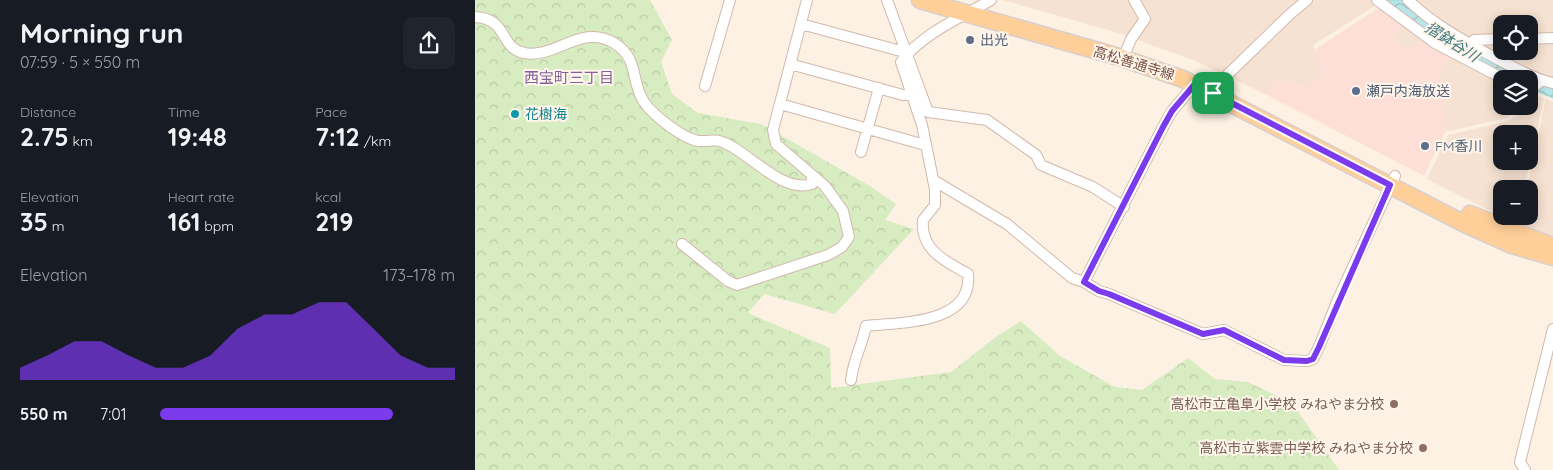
<!DOCTYPE html>
<meta charset="utf-8">
<style>
:root{--surface:#171b24;--page:#20242c;--text:#f1f3f6;--muted:#9ea1a6;--accent:#7c3aed}
body{margin:0;font-family:Quicksand,"Noto Sans JP",sans-serif;background:var(--page);color:var(--text);height:100vh;display:flex;flex-direction:column;font-size:19px;white-space:nowrap}
*{box-sizing:border-box;margin:0}
p{font-size:16px;color:var(--muted)}
.icon{flex:none;width:28px;height:28px;fill:none;stroke:currentColor;stroke-width:2;stroke-linecap:round;stroke-linejoin:round}
.map{position:relative;flex:1;overflow:hidden}
.details{display:flex;flex-direction:column;background:var(--surface);width:475px}
.details>*{flex:none}
.tools{position:absolute;left:1018px;top:15px;display:grid;gap:10px}
.tools a{display:grid;place-items:center;width:45px;height:45px;border-radius:10px;background:var(--surface);box-shadow:0 2px 12px #0003;font-size:25px}
.pin{position:absolute;display:grid;place-items:center;width:42px;height:42px;color:#fff;margin:-21px;border-radius:10px;box-shadow:0 2px 8px #0006}
.round{display:grid;place-items:center;flex:none;width:52px;height:52px;border-radius:10px;background:var(--page)}
.headline{display:flex;align-items:center;justify-content:space-between;height:85px;padding:0 20px}
h1{font-size:28px;font-weight:800;line-height:38px}
.stats{display:grid;grid-template-columns:repeat(3,1fr);gap:8px;height:85px;padding:5px 20px}
.stats div{display:grid;align-content:center}
.stats b{font-size:25px;font-weight:800}
.stats small{font-size:14px;font-weight:400}
.stats p{font-size:14px}
.chart{height:140px;padding:10px 20px}
.chart p{display:flex;justify-content:space-between}
.chart svg{width:100%;height:90px;margin-top:5px;fill:var(--accent);opacity:.7}
ul{padding:0 20px;list-style:none;font-size:16px}
li{display:grid;grid-template-columns:80px 60px 1fr;align-items:center;height:38px}
li i{height:12px;border-radius:6px;background:var(--accent)}
main{display:flex;flex:1;min-height:0}
.map>svg:first-child{display:block}
</style>
<main>
<section class="details">
<div class="headline"><div><h1>Morning run</h1><p>07:59 · 5 × 550 m</p></div><a class="round"><svg class="icon" aria-label="share" viewBox="0 0 24 24"><path d="M12 15V3M7 8l5-5 5 5M5 13v7h14v-7"/></svg></a></div>
<div class="stats">
<div><p>Distance</p><b>2.75<small> km</small></b></div>
<div><p>Time</p><b>19:48</b></div>
<div><p>Pace</p><b>7:12<small> /km</small></b></div>
</div>
<div class="stats">
<div><p>Elevation</p><b>35<small> m</small></b></div>
<div><p>Heart rate</p><b>161<small> bpm</small></b></div>
<div><p>kcal</p><b>219</b></div>
</div>
<div class="chart"><p><span>Elevation</span>173–178 m</p>
<svg viewBox="0 0 160 44" preserveAspectRatio="none"><path d="M0 44V38L10 32L20 25L30 25L40 32L50 38L60 38L70 32L80 19L90 12L100 12L110 6L120 6L130 19L140 32L150 38L160 38V44z"/></svg>
</div>
<ul>
<li><b>550 m</b>7:01<i style="width:79%"></i></li>
</ul>
</section>
<div class="map">
<svg width="1078" height="470" viewBox="0 0 1078 470">
<defs>
<pattern id="forest-crowns" width="20" height="18" patternUnits="userSpaceOnUse" patternTransform="scale(1.25)"><rect width="20" height="18" fill="#d7ecc1"/><path d="M2 6a3 3 0 1 1 6 0M12 15a3 3 0 1 1 6 0" fill="none" stroke="#bccca7"/></pattern>
<pattern id="water-waves" width="16" height="10" patternUnits="userSpaceOnUse" patternTransform="scale(1.25)"><rect width="16" height="10" fill="#b7e6e8"/><path d="M0 5q4-4 8 0t8 0" fill="none" stroke="#9abdbe"/></pattern>
</defs>
<rect width="100%" height="100%" fill="#fdf1e4"/>
<path fill="#f6e2d2" fill-rule="evenodd" d="M 528,0 L 657,0 L 667,15 L 654,36 Z
M 662,0 L 826,0 L 748,74 L 718,60 L 660,39 L 676,19 Z
M 837,0 L 899,0 L 903,4 L 838,45 L 848,78 L 825,86 L 801,79 L 792,95 L 752,76 Z
M 936,0 L 1078,0 L 1078,35 L 1054,35 L 1054,24 L 1026,24 L 1026,36 L 986,36 Z
M 927,25 L 948,40 L 932,50 L 917,39 Z
M 1054,41 L 1078,41 L 1078,79 L 1062,77 L 1004,44 L 1026,42 L 1026,51 L 1054,51 Z
M 975,55 L 1026,81 L 1026,106 L 1047,106 L 1032,118 L 970,132 L 965,74 Z
M 1057,94 L 1069,98 L 1049,189 L 1026,189 L 1026,216 L 1043,216 L 1041,224 L 952,179 L 973,135 L 1033,121 L 1041,116 L 1050,106 L 1054,106 L 1054,100 ZM 1026,134 L 1054,134 L 1054,161 L 1026,161 Z
M 1071,99 L 1078,102 L 1078,237 L 1043,226 L 1046,216 L 1054,216 L 1054,189 L 1052,189 Z"/>
<path fill="#fedfd7" d="M 905,7 L 927,25 L 917,39 L 932,50 L 948,40 L 975,55 L 965,74 L 970,132 L 949,176 L 792,95 L 801,79 L 825,86 L 847,78 L 839,50 Z"/>
<path fill="url(#forest-crowns)" d="M 0,0 L 175,0 L 197,40 L 186,62 L 197,94 L 223,113 L 286,124 L 395,186 L 421,204 L 410,220 L 439,229 L 360,314 L 289,294 L 273,313 L 355,348 L 356,388 L 476,372 L 522,336 L 546,321 L 585,356 L 640,387 L 667,390 L 713,358 L 740,379 L 773,382 L 817,403 L 864,470 L 0,470 Z"/>
<path fill="url(#water-waves)" stroke="#9dd7db" d="M 906,0 L 926,0 L 967,34 L 1045,74 L 1078,88 L 1078,98 L 1054,88 L 1054,79 L 1035,79 L 1010,66 L 967,44 Z"/>
<g fill="none" stroke-linecap="round" stroke-linejoin="round">
<g stroke="#d2b9ac" stroke-width="12">
<path id="street" d="M 412,0 L 453,112 L 512,120 L 561,155 L 566,165 L 618,187 L 649,207
M 902,0 L 960,43 L 1029,79
M 933,0 C 960,26 990,41 1022,59 C 1041,68 1058,79 1078,83
M 0,17 C 34,19 24,48 49,53 C 80,59 107,23 139,43 C 165,59 155,81 169,102 C 178,115 208,139 224,141 C 238,142 239,137 254,145 C 278,157 308,193 337,184 L 337,175
M 326,24 L 433,53
M 1054,39 L 1078,38
M 996,45 L 999,40 L 1026,39
M 652,49 L 656,39 L 670,19 L 659,0
M 315,64 L 428,95 L 436,95
M 744,83 L 814,15 L 832,0
M 720,84 L 697,111 L 688,127 L 609,282 L 624,291 L 634,294 L 728,334 L 749,330 L 809,360 L 832,361 L 838,359 L 844,347 L 863,299 L 920,176
M 230,86 L 255,0
M 1054,91 L 1066,81
M 305,104 L 450,145
M 386,152 L 404,88
M 458,180 L 532,224 L 597,278 L 609,282
M 207,244 L 253,281 L 262,285 L 353,255 L 367,247 L 374,237 L 368,211 L 350,186 L 301,144 L 298,130 L 332,0
M 376,380 C 378,361 387,345 391,326 C 425,322 498,325 493,274 C 470,261 445,250 448,220 L 460,205 L 460,189 L 447,125 L 426,62 C 448,33 485,18 516,0
M 1050,470 L 1045,462 L 1078,329"/>
</g>
<g stroke="#d9cfcc" stroke-width="19">
<path id="primary" d="M 445,0 L 644,57 L 708,79 L 990,224 L 1037,245 L 1078,257
M 995,214 L 1077,246"/>
</g>
<use href="#street" stroke="#fff" stroke-width="10"/>
<use href="#primary" stroke="#ffcf99" stroke-width="16"/>
</g>
<g fill="none" stroke-linecap="round" stroke-linejoin="round">
<g stroke="#fff" stroke-width="10">
<path id="route" d="M 720,84 L 915,185 L 844,347 L 838,359 L 832,361 L 809,360 L 749,330 L 728,334 L 634,294 L 624,291 L 609,282 L 688,127 L 697,111 Z"/>
</g>
<use href="#route" stroke="#7c3aed" stroke-width="6"/>
</g>
<g fill="#5c6f8a" stroke="#fff5eb" stroke-width="2">
<circle cx="495" cy="40" r="5"/>
<circle cx="881" cy="91" r="5"/>
<circle cx="950" cy="146" r="5"/>
</g>
<circle fill="#0f9aa8" stroke="#fff5eb" stroke-width="2" cx="40" cy="114" r="5"/>
<g fill="#8d6e63" stroke="#fff5eb" stroke-width="2">
<circle cx="919" cy="404" r="5"/>
<circle cx="948" cy="448" r="5"/>
</g>
<g text-anchor="middle" stroke-width="4" stroke-linejoin="round" paint-order="stroke">
<g font-size="14" fill="#4e5e75" stroke="#fff5eb" text-anchor="start">
<text x="505" y="45">出光</text>
<text x="891" y="96">瀬戸内海放送</text>
<text x="960" y="151">FM香川</text>
</g>
<g font-size="14" fill="#785448" stroke="#fff5eb">
<text transform="translate(659 63) rotate(17)" y="5">高松善通寺線</text>
</g>
<g font-size="14" fill="#0d838f" stroke="#fff5eb" text-anchor="start">
<text x="50" y="119">花樹海</text>
</g>
<g font-size="14" fill="#785e54" stroke="#fff5eb" text-anchor="end">
<text x="909" y="409">高松市立亀阜小学校 みねやま分校</text>
<text x="938" y="453">高松市立紫雲中学校 みねやま分校</text>
</g>
<g font-size="15" font-style="italic" fill="#3a797e" stroke="#fff5eb">
<text transform="translate(977 42) rotate(32)" y="5">摺鉢谷川</text>
</g>
<g font-size="15" fill="#83639c" stroke="#fff5eb">
<text x="94" y="83">西宝町三丁目</text>
</g>
</g>
</svg>
<div class="tools">
<a><svg class="icon" aria-label="locate" viewBox="0 0 24 24"><circle cx="12" cy="12" r="6"/><path d="M12 2v4M12 18v4M2 12h4M18 12h4"/></svg></a>
<a><svg class="icon" aria-label="layers" viewBox="0 0 24 24"><path d="M12 4l9 5-9 5-9-5zM3 14l9 5 9-5"/></svg></a>
<a>+</a>
<a>−</a>
</div>
<div class="pin" style="left:738px;top:93px;background:#1e9e55"><svg class="icon" aria-label="arrive" viewBox="0 0 24 24"><path d="M6 21V4h12l-3 4 3 4H6"/></svg></div>
</div>
</main>
